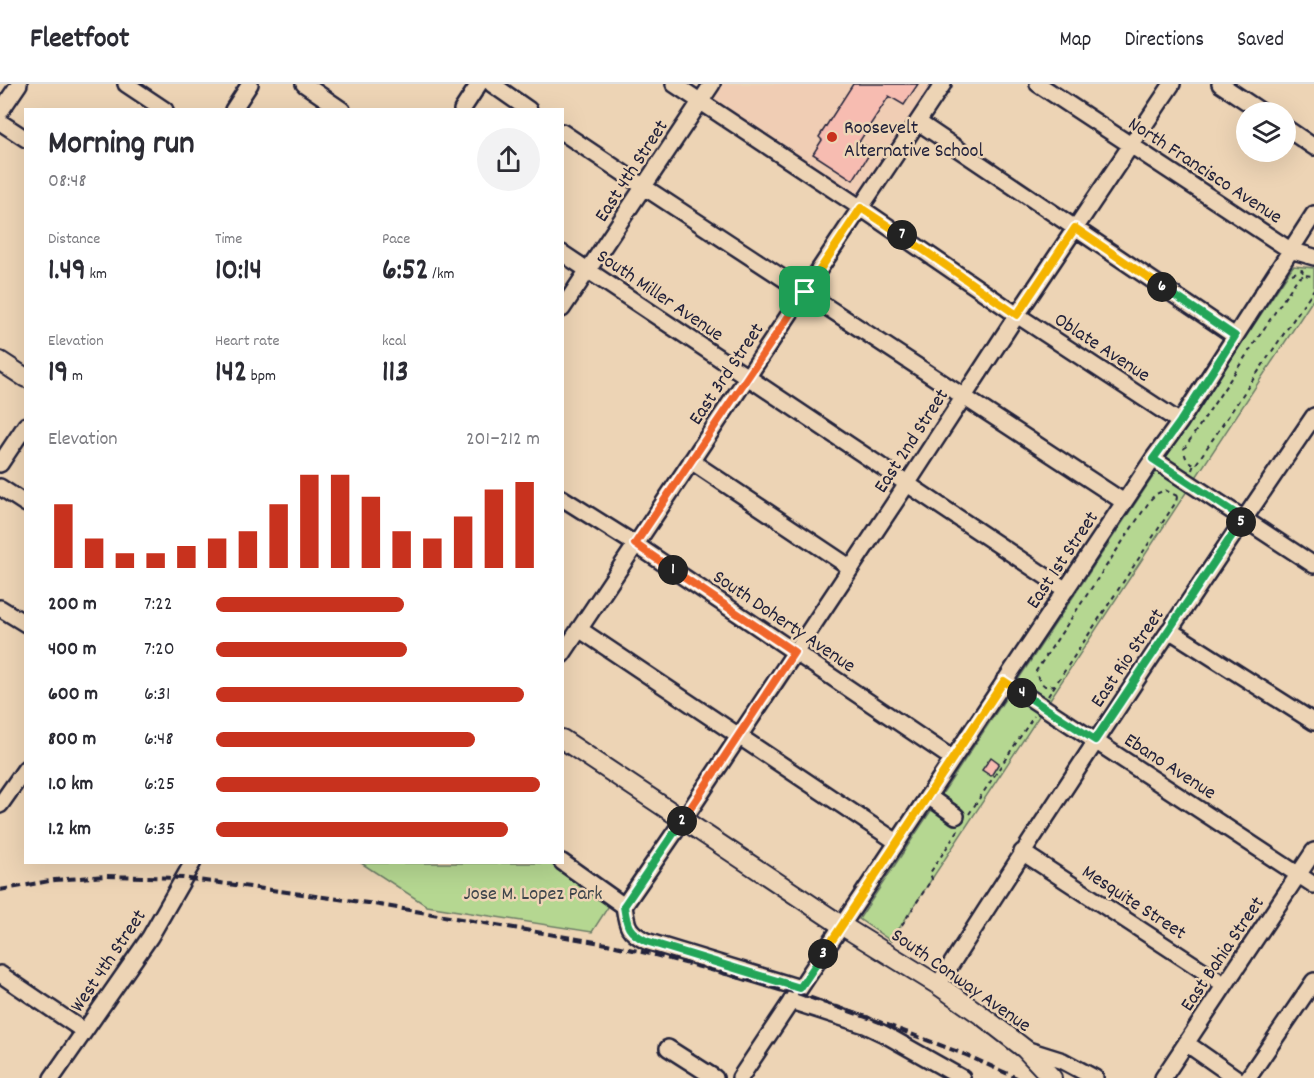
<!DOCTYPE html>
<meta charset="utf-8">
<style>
:root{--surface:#fff;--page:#f2f2f3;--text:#2b2b33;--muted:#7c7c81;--line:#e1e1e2;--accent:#c8321e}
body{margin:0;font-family:Dekko,sans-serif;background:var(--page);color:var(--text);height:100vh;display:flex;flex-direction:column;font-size:22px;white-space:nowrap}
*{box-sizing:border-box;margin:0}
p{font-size:20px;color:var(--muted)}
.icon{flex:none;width:33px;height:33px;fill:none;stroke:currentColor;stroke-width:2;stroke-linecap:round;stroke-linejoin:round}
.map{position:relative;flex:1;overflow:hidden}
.panel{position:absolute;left:24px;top:24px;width:540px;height:756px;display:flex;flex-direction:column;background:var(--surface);border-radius:0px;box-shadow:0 6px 24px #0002}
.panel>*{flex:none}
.buttons{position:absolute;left:1236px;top:18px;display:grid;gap:12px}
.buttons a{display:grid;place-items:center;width:60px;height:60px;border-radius:50%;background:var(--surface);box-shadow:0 6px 24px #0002;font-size:30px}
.pin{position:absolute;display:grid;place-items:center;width:51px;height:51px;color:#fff;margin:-26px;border-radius:12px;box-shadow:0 3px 9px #0006}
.km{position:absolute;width:30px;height:30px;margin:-15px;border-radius:50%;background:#222;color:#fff;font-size:16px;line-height:30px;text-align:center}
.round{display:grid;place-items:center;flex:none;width:63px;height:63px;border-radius:32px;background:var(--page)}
.overview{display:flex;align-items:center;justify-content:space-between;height:102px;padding:0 24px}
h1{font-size:33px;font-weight:700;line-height:45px}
.figures{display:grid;grid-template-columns:repeat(3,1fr);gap:9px;height:102px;padding:6px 24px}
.figures div{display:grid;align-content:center}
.figures b{font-size:30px;font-weight:700}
.figures small{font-size:16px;font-weight:400}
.figures p{font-size:16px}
.chart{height:168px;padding:12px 24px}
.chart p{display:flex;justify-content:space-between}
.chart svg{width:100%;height:108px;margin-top:6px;stroke:var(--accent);stroke-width:6}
ul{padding:0 24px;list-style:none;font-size:20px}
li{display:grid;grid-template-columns:96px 72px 1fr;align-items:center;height:45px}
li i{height:15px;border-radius:8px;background:var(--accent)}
header{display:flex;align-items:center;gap:36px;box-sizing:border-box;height:84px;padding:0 30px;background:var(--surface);border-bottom:2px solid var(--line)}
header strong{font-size:28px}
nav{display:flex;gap:33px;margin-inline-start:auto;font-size:21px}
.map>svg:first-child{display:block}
</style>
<header>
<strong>Fleetfoot</strong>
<nav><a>Map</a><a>Directions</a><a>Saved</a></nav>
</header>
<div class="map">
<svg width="1314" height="994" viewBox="0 0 1314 994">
<rect width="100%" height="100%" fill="#edd4b5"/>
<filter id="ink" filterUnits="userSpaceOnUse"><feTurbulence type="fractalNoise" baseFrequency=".0167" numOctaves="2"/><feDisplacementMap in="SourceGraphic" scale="12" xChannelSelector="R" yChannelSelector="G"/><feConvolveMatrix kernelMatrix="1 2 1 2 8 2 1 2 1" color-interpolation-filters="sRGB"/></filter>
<g filter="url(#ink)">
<path fill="#f0cdb4" d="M 723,0 L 932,0 L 857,113 L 712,17 Z"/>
<path fill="#b5d791" stroke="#6c7c66" stroke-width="1.5" d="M 1293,182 L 1314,184 L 1314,214 L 891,857 L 859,835 Z
M 361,779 L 549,779 L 610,820 L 592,848 L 427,822 Z"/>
<path fill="#f7bcb1" stroke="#22223b" stroke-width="1.5" d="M 853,0 L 918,0 L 904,21 L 889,12 L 859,58 L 872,66 L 853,96 L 813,70 L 822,56 L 819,53 Z
M 991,673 L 999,679 L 991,692 L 982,686 Z"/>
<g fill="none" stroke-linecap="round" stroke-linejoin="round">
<g stroke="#22223b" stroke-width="20">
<path id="minor" d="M 126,0 L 165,26
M 304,0 L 342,26
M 492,0 L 529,26
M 674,0 L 861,124 L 1017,231 L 1180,338
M 1038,0 L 1290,166 L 1314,173
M 1220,0 L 1262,28
M 233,26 L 250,0
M 462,26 L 479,0
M 0,28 L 19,0
M 0,38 L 26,55
M 918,38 L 1235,252
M 1286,44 L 1314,63
M 562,48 L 644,103 L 1124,418
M 562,169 L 1066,506
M 562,225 L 712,0
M 1153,375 L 1314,481
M 691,377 L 851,484
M 0,380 L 26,341
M 0,403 L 26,420
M 562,414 L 635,460 L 953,675
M 0,524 L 26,540
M 579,545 L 897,758
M 1169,546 L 1314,638
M 562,571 L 943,0
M 1004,597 L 1314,801
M 928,712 L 956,732
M 0,721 L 26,684
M 1022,768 L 1225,901
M 562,778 L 624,822 C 627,842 627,847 646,857 L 800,904
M 624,822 L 684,735 L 907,400 L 1017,231 L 1172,0
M 0,890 L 84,947
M 938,901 C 1060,709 1186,520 1314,332
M 791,917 L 865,941 L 884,950 L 962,994
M 1186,959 L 1236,994
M 668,964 L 715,994
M 1025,965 L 1063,977 L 1095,994
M 52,994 L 150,853 L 193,778
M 740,994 L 1153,375 L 1180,338 L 1314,130
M 1163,994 L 1314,767
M 1248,994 L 1314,897"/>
</g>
<g stroke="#22223b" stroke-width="22">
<path id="major" d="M 0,277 L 26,294
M 562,655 L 841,841 L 938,901 L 981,931 L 1025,965 L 1052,994"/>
</g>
<path stroke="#22223b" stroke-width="2" stroke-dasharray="4.5 4.5" stroke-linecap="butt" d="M 1292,190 L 1302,186 L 1304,191 L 1314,192
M 1193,380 C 1186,376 1185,373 1184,365 L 1297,195 L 1304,191
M 1192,386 L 1194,380 L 1196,380 L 1314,205
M 1055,601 L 1045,602 C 1040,598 1037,594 1036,587 L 1151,415 L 1156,410 L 1165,406 L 1177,412 L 1179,409
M 1048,612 L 1176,418 L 1177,413
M 969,730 L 1034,632
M 892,856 L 932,795 L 930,789 L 959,745"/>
<use href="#minor" stroke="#edd4b5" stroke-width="15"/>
<use href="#major" stroke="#edd4b5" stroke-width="18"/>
<path stroke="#22223b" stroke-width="4" stroke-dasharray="9 4.5" stroke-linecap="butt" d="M 0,806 L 55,796 L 106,792 L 183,794 L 368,819 L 607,860 L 655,871 L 797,909 L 869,934 L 966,971 L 1017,994"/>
</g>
</g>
<g fill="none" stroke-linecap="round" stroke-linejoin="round" filter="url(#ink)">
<g stroke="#fff" stroke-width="12">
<path id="split-1" d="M 673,486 L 635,460 L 805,208"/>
</g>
<g stroke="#fff" stroke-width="12">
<path id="split-2" d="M 673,486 L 794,568 L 682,737"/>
</g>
<g stroke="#fff" stroke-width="12">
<path id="split-3" d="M 682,737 L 624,822 C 627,842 627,847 646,857 L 800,904 L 823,870"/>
</g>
<g stroke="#fff" stroke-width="12">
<path id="split-4" d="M 823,870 L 1004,597 L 1022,609"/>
</g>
<g stroke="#fff" stroke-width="12">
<path id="split-5" d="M 1022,609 L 1095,656 L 1241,438"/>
</g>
<g stroke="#fff" stroke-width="12">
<path id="split-6" d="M 1162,203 L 1235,252 L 1180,338 L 1153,375 L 1244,435 L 1241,438"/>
</g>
<g stroke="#fff" stroke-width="12">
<path id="split-7" d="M 902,151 L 1017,231 L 1075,144 L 1162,203"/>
</g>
<g stroke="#fff" stroke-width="12">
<path id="split-8" d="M 805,208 L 861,124 L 902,151"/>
</g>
<use href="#split-1" stroke="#f0652b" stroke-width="8"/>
<use href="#split-2" stroke="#f0652b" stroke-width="8"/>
<use href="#split-3" stroke="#22a559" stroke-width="8"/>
<use href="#split-4" stroke="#f5b400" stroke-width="8"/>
<use href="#split-5" stroke="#22a559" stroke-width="8"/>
<use href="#split-6" stroke="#22a559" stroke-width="8"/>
<use href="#split-7" stroke="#f5b400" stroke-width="8"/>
<use href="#split-8" stroke="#f5b400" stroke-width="8"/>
</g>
<circle fill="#c8321e" stroke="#edd4b5" stroke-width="2" cx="832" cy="53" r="6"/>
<g text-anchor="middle" stroke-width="5" stroke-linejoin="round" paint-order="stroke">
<g font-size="20" fill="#22223b" stroke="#edd4b5" text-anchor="start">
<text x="844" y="49">Roosevelt<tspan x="844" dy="23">Alternative School</tspan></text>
</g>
<g font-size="20" fill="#22223b" stroke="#edd4b5">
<text transform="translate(1206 85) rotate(33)" y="7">North Francisco Avenue</text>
<text transform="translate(630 86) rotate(-57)" y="7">East 4th Street</text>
<text transform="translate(661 210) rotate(34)" y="7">South Miller Avenue</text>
<text transform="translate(1103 262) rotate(33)" y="7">Oblate Avenue</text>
<text transform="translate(725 289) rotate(-56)" y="7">East 3rd Street</text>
<text transform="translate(910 356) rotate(-57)" y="7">East 2nd Street</text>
<text transform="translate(1061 475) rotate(-56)" y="7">East 1st Street</text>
<text transform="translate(785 536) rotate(34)" y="7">South Doherty Avenue</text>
<text transform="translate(1126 573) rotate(-56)" y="7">East Rio Street</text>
<text transform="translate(1171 681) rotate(33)" y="7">Ebano Avenue</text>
<text transform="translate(1135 817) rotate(33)" y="7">Mesquite Street</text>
<text transform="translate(1221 869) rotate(-56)" y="7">East Bahia Street</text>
<text transform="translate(107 876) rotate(-56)" y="7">West 4th Street</text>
<text transform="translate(962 895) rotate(35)" y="7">South Conway Avenue</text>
</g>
<g font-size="20" fill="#3f464c" stroke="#edd4b5">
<text x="533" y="815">Jose M. Lopez Park</text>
</g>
</g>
</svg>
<div class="buttons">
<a><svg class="icon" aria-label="layers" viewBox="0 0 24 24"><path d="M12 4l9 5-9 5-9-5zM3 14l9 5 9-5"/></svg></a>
</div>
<div class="pin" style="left:805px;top:208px;background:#1e9e55"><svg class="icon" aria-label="arrive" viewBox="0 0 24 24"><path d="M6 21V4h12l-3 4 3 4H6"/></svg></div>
<b class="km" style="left:673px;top:486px">1</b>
<b class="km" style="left:682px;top:737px">2</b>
<b class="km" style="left:823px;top:870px">3</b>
<b class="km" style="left:1022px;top:609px">4</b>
<b class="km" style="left:1241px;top:438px">5</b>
<b class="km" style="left:1162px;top:203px">6</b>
<b class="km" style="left:902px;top:151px">7</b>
<section class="panel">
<div class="overview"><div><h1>Morning run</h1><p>08:48</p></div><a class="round"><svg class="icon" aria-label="share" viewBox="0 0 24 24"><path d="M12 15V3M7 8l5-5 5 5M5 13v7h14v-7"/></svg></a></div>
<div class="figures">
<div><p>Distance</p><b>1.49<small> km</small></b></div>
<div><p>Time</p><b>10:14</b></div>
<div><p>Pace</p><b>6:52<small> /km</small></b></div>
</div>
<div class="figures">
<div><p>Elevation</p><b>19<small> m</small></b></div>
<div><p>Heart rate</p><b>142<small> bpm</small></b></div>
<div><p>kcal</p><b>113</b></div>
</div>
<div class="chart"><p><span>Elevation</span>201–212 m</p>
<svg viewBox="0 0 160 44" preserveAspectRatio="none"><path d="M5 44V18M15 44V32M25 44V38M35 44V38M45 44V35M55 44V32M65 44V29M75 44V18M85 44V6M95 44V6M105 44V15M115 44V29M125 44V32M135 44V23M145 44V12M155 44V9"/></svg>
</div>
<ul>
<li><b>200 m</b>7:22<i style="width:58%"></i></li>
<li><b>400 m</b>7:20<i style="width:59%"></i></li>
<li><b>600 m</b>6:31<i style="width:95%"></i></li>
<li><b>800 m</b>6:48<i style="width:80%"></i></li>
<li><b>1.0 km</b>6:25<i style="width:100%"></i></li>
<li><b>1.2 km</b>6:35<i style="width:90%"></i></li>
</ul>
</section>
</div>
